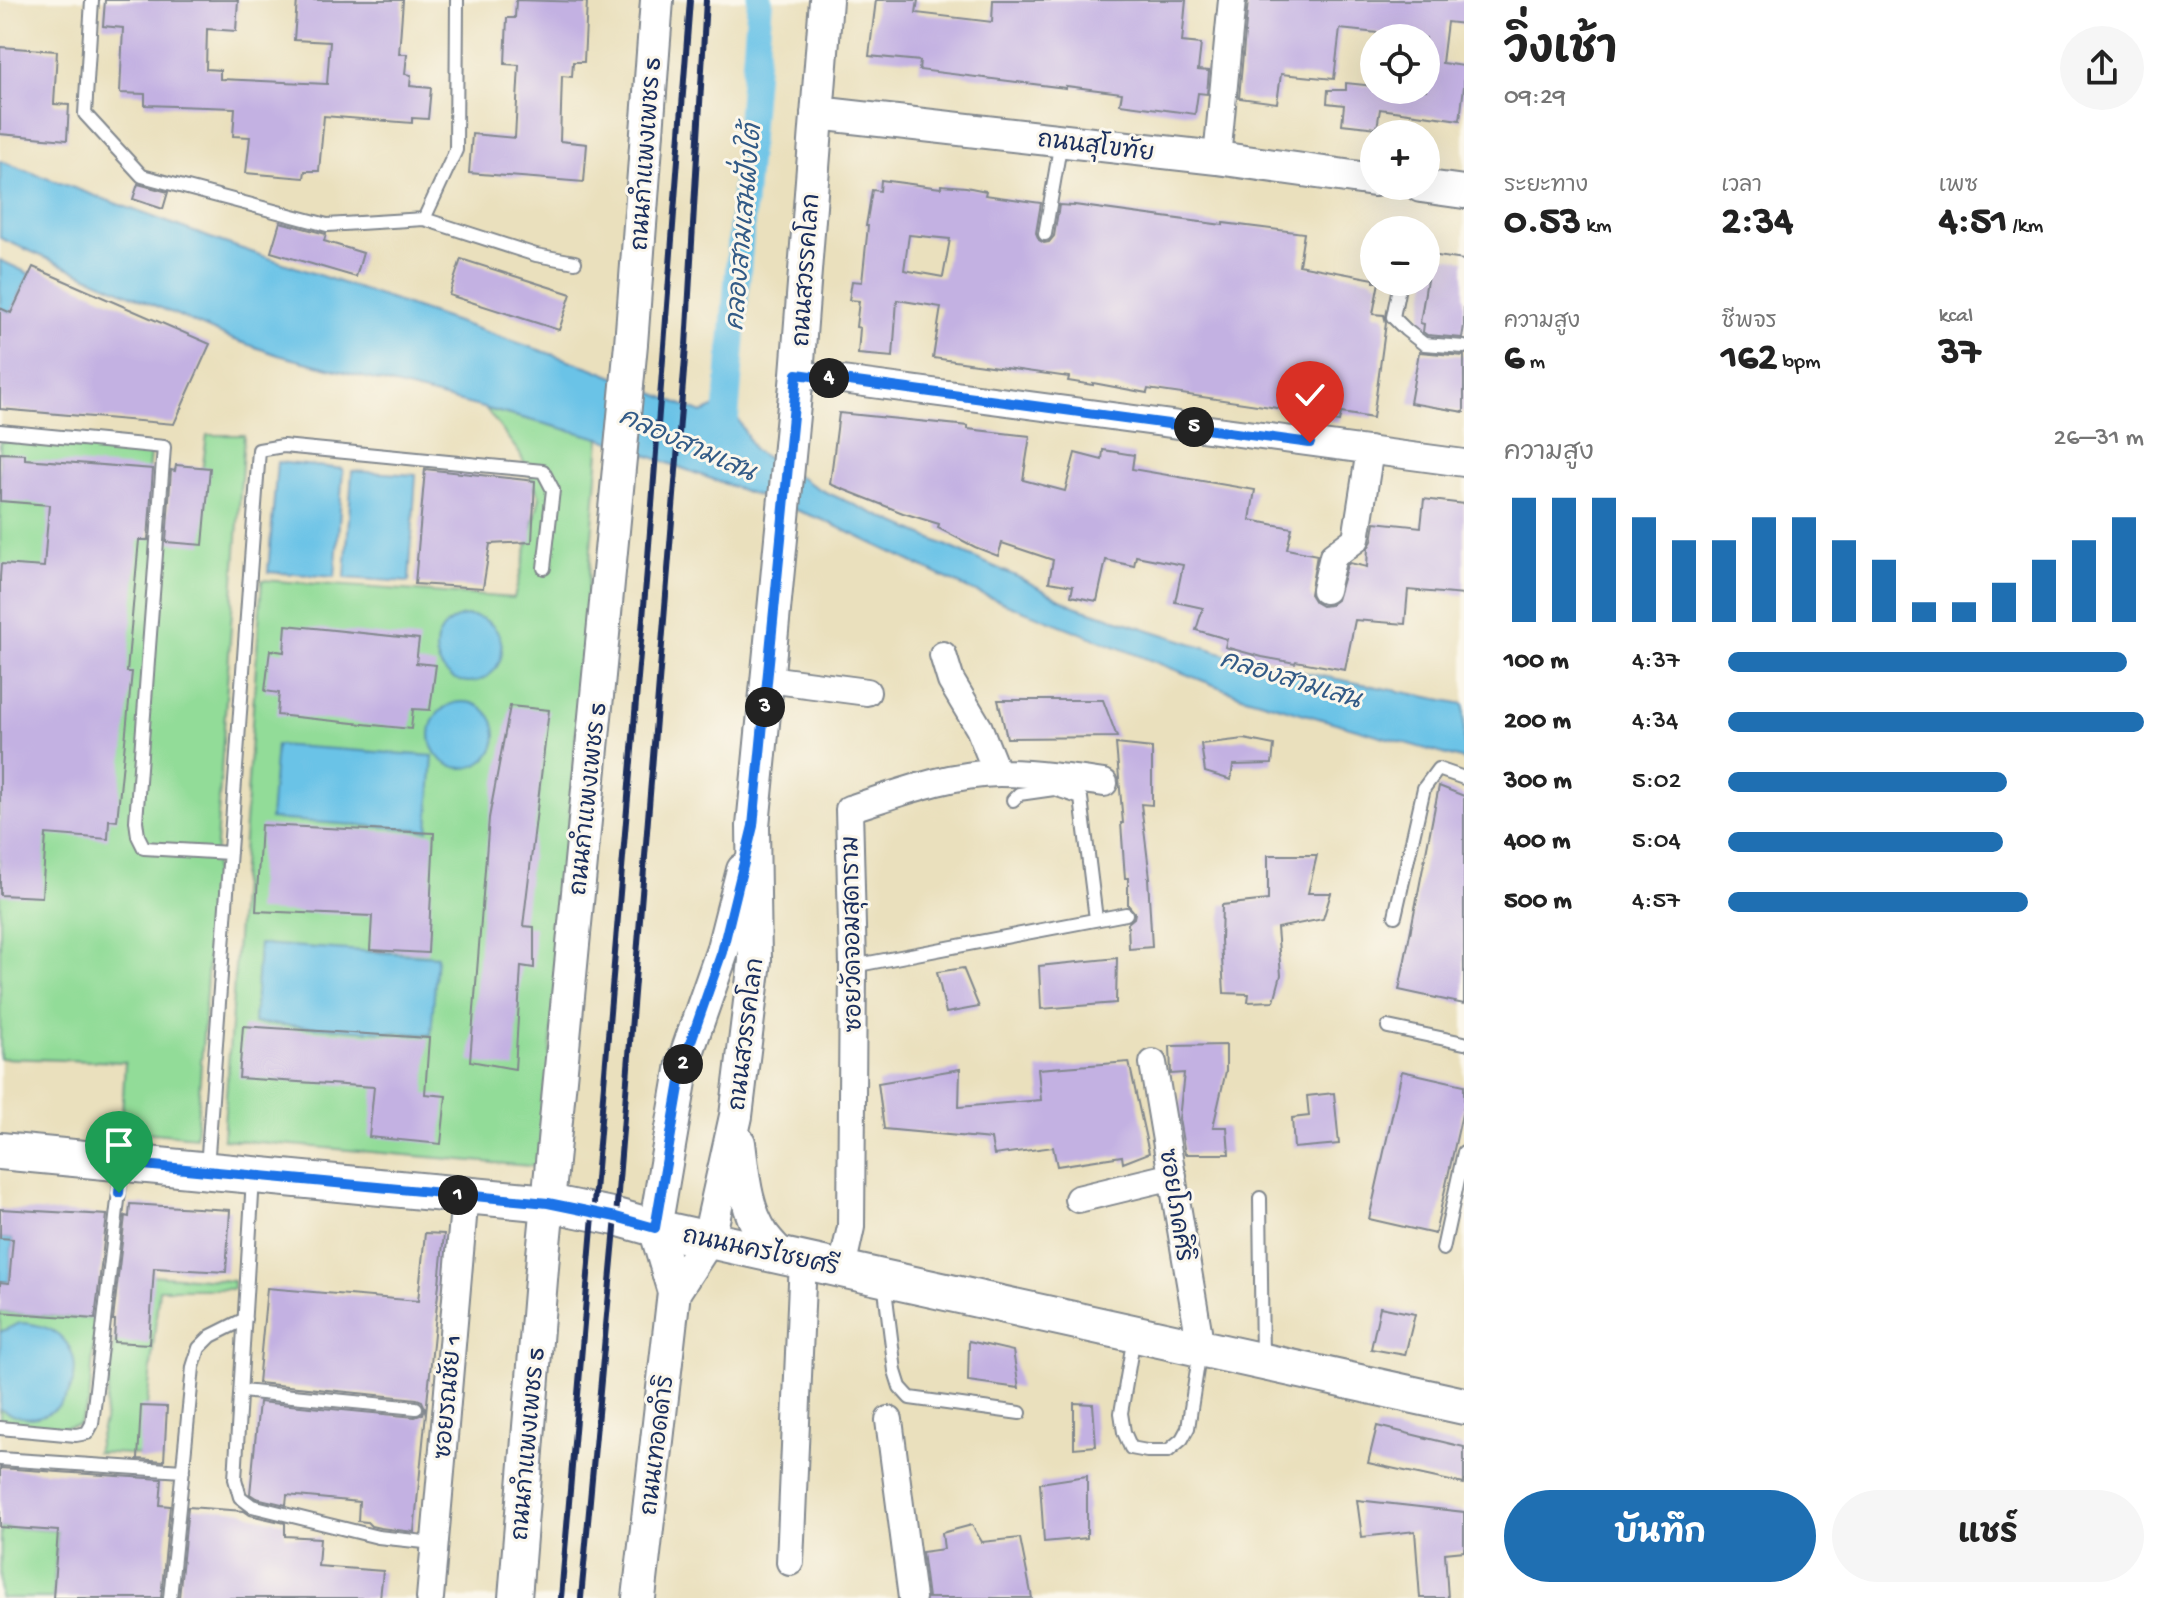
<!DOCTYPE html>
<html lang="th">
<meta charset="utf-8">
<style>
:root{--surface:#fff;--page:#f6f6f6;--text:#222;--muted:#767676;--accent:#1f6fb2}
body{margin:0;font-family:"Gochi Hand","Playpen Sans Thai",sans-serif;background:var(--page);color:var(--text);height:100vh;display:flex;flex-direction:column;font-size:30px;white-space:nowrap}
*{box-sizing:border-box;margin:0}
p{font-size:26px;color:var(--muted)}
.icon{flex:none;width:44px;height:44px;fill:none;stroke:currentColor;stroke-width:2;stroke-linecap:round;stroke-linejoin:round}
.map{position:relative;flex:1;overflow:hidden}
.details{display:flex;flex-direction:column;background:var(--surface);width:720px}
.details>*{flex:none}
.buttons{position:absolute;left:1360px;top:24px;display:grid;gap:16px}
.buttons a{display:grid;place-items:center;width:80px;height:80px;border-radius:50%;background:var(--surface);box-shadow:0 8px 32px #0002;font-size:40px}
.pin{position:absolute;display:grid;place-items:center;width:68px;height:68px;color:#fff;margin:-82px -34px;border-radius:50% 50% 50% 0;rotate:-45deg;box-shadow:0 0 8px #0007}
.pin .icon{rotate:45deg}
.km{position:absolute;width:40px;height:40px;margin:-20px;border-radius:50%;background:#222;color:#fff;font-size:22px;line-height:40px;text-align:center}
.round{display:grid;place-items:center;flex:none;width:84px;height:84px;border-radius:42px;background:var(--page)}
.head{display:flex;align-items:center;justify-content:space-between;height:136px;padding:0 40px}
h1{font-size:44px;font-weight:700;line-height:60px}
.metrics{display:grid;grid-template-columns:repeat(3,1fr);gap:12px;height:136px;padding:8px 40px}
.metrics div{display:grid;align-content:center}
.metrics b{font-size:40px;font-weight:700}
.metrics small{font-size:22px;font-weight:400}
.metrics p{font-size:22px}
.chart{height:224px;padding:16px 40px}
.chart p{display:flex;justify-content:space-between}
.chart svg{width:100%;height:144px;margin-top:8px;stroke:var(--accent);stroke-width:6}
.button{display:flex;gap:16px;margin-top:auto;padding:16px 40px}
.button a{flex:1;height:92px;border-radius:48px;background:var(--accent);color:#fff;font-size:32px;font-weight:700;line-height:92px;text-align:center}
.button a+a{background:var(--page);color:var(--text)}
ul{padding:0 40px;list-style:none;font-size:26px}
li{display:grid;grid-template-columns:128px 96px 1fr;align-items:center;height:60px}
li i{height:20px;border-radius:10px;background:var(--accent)}
main{display:flex;flex:1;min-height:0}
.map>svg:first-child{display:block}
</style>
<main>
<div class="map">
<svg width="1464" height="1598" viewBox="0 0 1464 1598">
<rect width="100%" height="100%" fill="#fbf7ec"/>
<filter id="ink" filterUnits="userSpaceOnUse"><feTurbulence type="fractalNoise" baseFrequency=".0125" numOctaves="2"/><feDisplacementMap in="SourceGraphic" scale="16" xChannelSelector="R" yChannelSelector="G"/><feConvolveMatrix kernelMatrix="1 2 1 2 8 2 1 2 1" color-interpolation-filters="sRGB"/></filter>
<filter id="wash" filterUnits="userSpaceOnUse"><feTurbulence type="fractalNoise" baseFrequency=".006" numOctaves="4" result="noise"/><feDisplacementMap in="SourceGraphic" scale="32" xChannelSelector="R" yChannelSelector="G"/><feGaussianBlur stdDeviation="1.8" result="paint"/><feColorMatrix in="noise" values="0 0 0 0 0 0 0 0 0 0 0 0 0 0 0 0 0 1.4 0 .05"/><feComposite in="paint" operator="in"/></filter>
<g filter="url(#wash)">
<rect width="100%" height="100%" fill="#eae0bd"/>
<path fill="#92dc98" stroke="#56867b" stroke-width="2" d="M 486,409 L 600,438 L 541,1167 L 223,1139 L 262,580 L 514,598 L 540,497 L 520,454 Z
M 207,435 L 244,435 L 196,1137 L 121,1130 L 125,1062 L 0,1058 L 0,441 L 150,453 L 141,538 L 193,537 Z
M 123,1273 L 233,1281 L 233,1289 L 159,1289 L 142,1455 L 96,1452 L 104,1421 Z
M 0,1312 L 96,1319 L 89,1403 L 78,1425 L 55,1428 L 0,1423 Z
M 1,1527 L 58,1531 L 53,1598 L 0,1598 Z"/>
<path fill="#6ac3e7" stroke="#4279a2" stroke-width="2" d="M 0,161 L 216,240 L 592,368 L 702,413 L 720,405 L 736,415 L 754,450 L 821,490 L 1020,578 L 1074,606 L 1251,662 L 1464,704 L 1464,760 L 1242,696 L 971,590 L 823,520 L 600,438 L 278,355 L 232,339 L 0,238 Z
M 0,260 L 30,274 L 11,313 L 0,308 Z
M 277,462 L 343,469 L 335,577 L 268,572 Z
M 352,471 L 416,475 L 409,582 L 345,578 Z
M436 649a33 33 0 1 1 66 0a33 33 0 1 1-66 0Z
M430 735a33 33 0 1 1 66 0a33 33 0 1 1-66 0Z
M 276,745 L 433,756 L 428,830 L 270,819 Z
M 259,944 L 437,956 L 431,1035 L 254,1023 Z
M 0,1238 L 13,1239 L 9,1283 L 0,1282 Z
M 20,1323 C 114,1326 73,1451 0,1409 L 0,1332 Z"/>
<g fill="none" stroke-linecap="round" stroke-linejoin="round">
<path stroke="#6ac3e7" stroke-width="26" d="M 724,443 L 760,0"/>
</g>
<g id="blocks">
<path fill="#c3b1e2" fill-rule="evenodd" d="M 105,0 L 238,0 L 236,31 L 207,29 L 206,69 L 220,70 L 220,79 L 327,84 L 330,42 L 294,40 L 297,0 L 403,0 L 399,54 L 407,54 L 405,74 L 411,75 L 410,86 L 431,88 L 428,119 L 412,118 L 412,123 L 324,116 L 319,171 L 305,171 L 304,178 L 246,173 L 250,137 L 233,136 L 235,108 L 145,105 L 145,94 L 120,93 L 123,28 L 103,26 Z
M 516,0 L 587,2 L 584,62 L 573,62 L 572,77 L 562,76 L 560,141 L 587,144 L 584,182 L 469,173 L 472,134 L 515,138 L 519,65 L 505,64 L 507,18 L 515,18 Z
M 876,0 L 918,0 L 916,13 L 992,22 L 993,0 L 1186,0 L 1182,42 L 1201,44 L 1198,70 L 1209,71 L 1207,94 L 1198,93 L 1195,114 L 1120,104 L 1122,93 L 1066,86 L 1066,88 L 919,70 L 920,61 L 869,56 Z
M 1248,0 L 1464,0 L 1464,24 L 1447,22 L 1442,63 L 1464,66 L 1464,86 L 1460,120 L 1380,109 L 1377,128 L 1342,124 L 1344,105 L 1327,103 L 1328,90 L 1346,90 L 1346,83 L 1374,86 L 1374,90 L 1426,90 L 1426,38 L 1340,29 L 1334,79 L 1281,74 L 1277,103 L 1239,98 Z
M 0,47 L 57,51 L 54,104 L 69,105 L 67,140 L 0,134 Z
M 881,180 L 941,188 L 941,185 L 966,187 L 986,191 L 985,195 L 1041,203 L 1036,233 L 1039,240 L 1044,243 L 1049,242 L 1054,236 L 1059,205 L 1074,206 L 1074,205 L 1223,225 L 1223,223 L 1304,233 L 1299,265 L 1374,279 L 1374,282 L 1379,282 L 1373,314 L 1384,315 L 1386,323 L 1373,418 L 1341,413 L 1339,422 L 1283,413 L 1284,409 L 1148,389 L 1147,393 L 1093,383 L 1093,385 L 1068,381 L 1069,377 L 933,358 L 941,307 L 897,300 L 893,357 L 858,354 L 860,328 L 856,327 L 859,301 L 849,300 L 852,281 L 862,282 L 868,226 L 866,226 L 872,190 L 880,191 ZM 909,235 L 950,239 L 943,277 L 904,270 Z
M 138,184 L 168,192 L 163,209 L 133,199 Z
M 280,222 L 326,234 L 324,241 L 363,253 L 356,277 L 271,252 Z
M 1431,255 L 1464,260 L 1464,326 L 1462,338 L 1427,335 L 1423,332 L 1424,324 L 1420,323 Z
M 461,259 L 571,294 L 559,330 L 449,295 Z
M 33,267 L 210,344 L 174,424 L 0,409 L 0,308 L 11,313 Z
M 1419,352 L 1464,356 L 1464,412 L 1410,403 Z
M 839,413 L 968,426 L 968,429 L 1030,436 L 1023,480 L 1065,491 L 1075,453 L 1102,460 L 1103,450 L 1134,455 L 1132,469 L 1255,490 L 1250,520 L 1292,528 L 1287,549 L 1317,555 L 1310,594 L 1315,602 L 1322,606 L 1330,605 L 1337,600 L 1347,565 L 1350,563 L 1367,567 L 1368,548 L 1372,541 L 1375,522 L 1421,527 L 1424,499 L 1464,504 L 1464,595 L 1408,590 L 1405,624 L 1355,620 L 1345,670 L 1296,661 L 1295,663 L 1262,657 L 1225,647 L 1227,639 L 1196,630 L 1203,608 L 1175,602 L 1183,565 L 1136,556 L 1134,566 L 1106,560 L 1097,601 L 1071,596 L 1073,586 L 1049,582 L 1053,560 L 1002,543 L 998,556 L 975,547 L 938,528 L 939,524 L 903,513 L 830,484 Z
M 0,453 L 25,454 L 25,459 L 153,469 L 148,540 L 139,540 L 127,672 L 132,672 L 117,821 L 109,820 L 108,839 L 46,834 L 42,897 L 0,895 L 0,577 L 1,564 L 44,567 L 49,505 L 0,501 Z
M 176,465 L 210,468 L 203,545 L 166,542 L 171,470 L 175,471 Z
M 425,469 L 535,481 L 532,542 L 490,544 L 483,588 L 415,584 Z
M 286,625 L 419,639 L 416,663 L 436,665 L 430,710 L 413,709 L 411,729 L 277,715 L 279,693 L 265,691 L 270,650 L 284,652 Z
M 998,700 L 1103,700 L 1117,737 L 1007,738 Z
M 510,706 L 549,710 L 523,926 L 534,927 L 534,968 L 521,966 L 515,1069 L 470,1061 L 489,818 Z
M 1244,739 L 1274,745 L 1272,764 L 1233,765 L 1231,780 L 1205,772 L 1201,744 Z
M 1116,744 L 1152,748 L 1152,805 L 1141,804 L 1150,878 L 1148,878 L 1152,947 L 1129,949 L 1128,923 L 1134,918 L 1135,913 L 1128,905 L 1128,878 L 1125,878 L 1121,823 L 1123,823 Z
M 1439,786 L 1464,796 L 1464,1004 L 1399,990 Z
M 261,825 L 434,833 L 428,953 L 370,950 L 372,916 L 256,911 Z
M 1268,855 L 1317,855 L 1308,893 L 1331,893 L 1323,919 L 1277,928 L 1281,975 L 1274,1001 L 1248,1002 L 1249,994 L 1224,993 L 1221,940 L 1222,905 L 1268,900 Z
M 1117,958 L 1116,1003 L 1041,1009 L 1039,966 Z
M 963,968 L 979,1007 L 946,1013 L 937,972 Z
M 243,1026 L 429,1038 L 425,1094 L 446,1096 L 441,1144 L 369,1137 L 374,1087 L 239,1078 Z
M 1226,1045 L 1226,1071 L 1213,1127 L 1227,1127 L 1229,1154 L 1185,1154 L 1179,1119 L 1184,1073 L 1171,1074 L 1170,1046 Z
M 1129,1062 L 1149,1153 L 1123,1163 L 1122,1156 L 1057,1166 L 1053,1147 L 994,1155 L 991,1139 L 884,1129 L 878,1083 L 960,1069 L 959,1107 L 1041,1100 L 1038,1069 Z
M 1402,1071 L 1464,1085 L 1464,1105 L 1435,1234 L 1369,1219 Z
M 1334,1093 L 1339,1144 L 1294,1148 L 1292,1118 L 1309,1116 L 1307,1096 Z
M 130,1204 L 230,1210 L 226,1272 L 154,1268 L 149,1344 L 114,1342 L 115,1320 L 113,1320 L 125,1216 L 129,1217 Z
M 0,1209 L 107,1215 L 95,1319 L 0,1312 L 0,1282 L 9,1283 L 13,1239 L 0,1238 Z
M 425,1233 L 444,1234 L 414,1532 L 380,1528 L 371,1526 L 367,1522 L 358,1521 L 359,1502 L 287,1495 L 286,1505 L 256,1498 L 250,1494 L 259,1402 L 415,1417 L 423,1414 L 425,1408 L 422,1401 L 417,1399 L 258,1383 L 267,1288 L 418,1301 Z
M 1380,1307 L 1415,1314 L 1405,1355 L 1371,1349 Z
M 969,1341 L 1013,1351 L 1019,1388 L 968,1381 Z
M 1074,1403 L 1093,1404 L 1096,1446 L 1074,1448 Z
M 141,1406 L 167,1407 L 164,1461 L 138,1459 Z
M 1377,1426 L 1464,1447 L 1464,1484 L 1368,1463 Z
M 0,1468 L 162,1479 L 160,1505 L 170,1506 L 161,1598 L 53,1598 L 58,1531 L 0,1527 Z
M 1087,1476 L 1087,1538 L 1044,1542 L 1040,1483 Z
M 1357,1500 L 1464,1512 L 1464,1551 L 1445,1553 L 1448,1598 L 1420,1598 L 1415,1531 L 1362,1537 Z
M 188,1507 L 244,1511 L 250,1515 L 285,1523 L 285,1536 L 320,1538 L 318,1566 L 383,1571 L 380,1598 L 179,1598 Z
M 972,1525 L 982,1542 L 1020,1538 L 1032,1598 L 928,1598 L 922,1552 L 944,1549 L 942,1533 Z"/>
</g>
</g>
<g filter="url(#ink)">
<use href="#blocks" fill-opacity="0" stroke="#82888e" stroke-width="2"/>
<g fill="none" stroke-linecap="round" stroke-linejoin="round">
<g stroke="#82888e" stroke-width="16">
<path id="service" d="M 92,0 L 85,114 L 142,176 L 327,225 L 424,219 L 536,255 L 575,262
M 424,219 L 456,150 L 457,0
M 1045,234 L 1061,141
M 1400,282 L 1393,317 L 1406,330 L 1424,344 L 1464,347
M 0,431 L 164,447 L 136,821 L 138,836 L 144,848 L 230,853
M 1013,800 L 1019,794 L 1054,789 L 1081,798 L 1096,919
M 1395,916 L 1424,788 L 1438,769 L 1464,778
M 853,966 L 1126,914
M 1388,1027 L 1464,1043
M 207,1168 L 259,450 L 283,446 L 543,471 L 553,490 L 544,568
M 253,1178 L 235,1479 L 240,1497 L 252,1506 L 378,1537 L 434,1543
M 1260,1198 L 1262,1359
M 1443,1249 L 1464,1152
M 884,1281 L 895,1371 L 900,1387 L 910,1398 L 1020,1413
M 1134,1336 L 1121,1413 L 1124,1432 L 1131,1448 L 1147,1451 L 1168,1451 L 1182,1439 L 1188,1428 L 1200,1350
M 241,1391 L 416,1408
M 0,1428 L 76,1435 L 87,1433 L 92,1424 L 122,1166
M 0,1459 L 183,1471
M 170,1598 L 193,1367 L 199,1348 L 211,1336 L 245,1319"/>
</g>
<g stroke="#82888e" stroke-width="30">
<path id="minor" d="M 1217,158 L 1232,0
M 797,374 L 1464,463
M 1325,590 L 1333,556 L 1356,539 L 1370,450
M 943,655 L 951,681 L 979,728 L 997,773
M 768,679 L 867,692
M 1153,1063 L 1201,1348
M 1078,1199 L 1173,1176
M 842,1268 L 851,1227 L 853,966 L 849,809 C 897,794 947,774 999,773 C 1034,773 1069,778 1104,783
M 889,1420 L 912,1598
M 790,1562 L 803,1260
M 430,1598 L 465,1195"/>
</g>
<g stroke="#82888e" stroke-width="36">
<path id="tertiary" d="M 817,113 L 1217,158 L 1374,180
M 1421,186 L 1464,192
M 739,1143 C 743,1173 745,1209 763,1235 C 768,1242 774,1248 780,1255
M 674,1292 L 709,1238 L 736,1116 L 755,961 L 753,826 L 797,374 L 826,0
M 515,1598 L 543,1255 L 631,344 L 657,0
M 639,1598 L 674,1292 L 655,1228 L 683,1064 L 722,952 L 743,870"/>
</g>
<g stroke="#82888e" stroke-width="40">
<path id="secondary" d="M 0,1151 L 548,1203 L 616,1217 L 655,1228 L 1464,1406"/>
</g>
<use href="#service" stroke="#fff" stroke-width="12"/>
<use href="#minor" stroke="#fff" stroke-width="26"/>
<use href="#tertiary" stroke="#fff" stroke-width="32"/>
<use href="#secondary" stroke="#fff" stroke-width="36"/>
<path stroke="#1b2f5e" stroke-width="6" d="M 561,1598 L 648,558 L 690,0
M 581,1598 L 616,1217 L 686,346 L 706,0"/>
</g>
</g>
<g fill="none" stroke-linecap="round" stroke-linejoin="round" filter="url(#ink)">
<g stroke="#fff" stroke-width="16">
<path id="route" d="M 119,1193 L 122,1163 L 548,1203 L 616,1217 L 655,1228 L 683,1064 L 722,952 L 753,826 L 797,374 L 1310,443"/>
</g>
<use href="#route" stroke="#1a73e8" stroke-width="10"/>
</g>
<g text-anchor="middle" stroke-width="6" stroke-linejoin="round" paint-order="stroke">
<g font-size="24" fill="#1b2f5e" stroke="#fbf7ec">
<text transform="translate(1096 145) rotate(7)" y="8">ถนนสุโขทัย</text>
<text transform="translate(645 154) rotate(-86)" y="8">ถนนกำแพงเพชร 5</text>
<text transform="translate(805 270) rotate(-86)" y="8">ถนนสวรรคโลก</text>
<text transform="translate(587 799) rotate(-84)" y="8">ถนนกำแพงเพชร 5</text>
<text transform="translate(851 934) rotate(-91)" y="8">ซอยวัดจอมสุดาราม</text>
<text transform="translate(745 1034) rotate(-83)" y="8">ถนนสวรรคโลก</text>
<text transform="translate(1177 1205) rotate(81)" y="8">ซอยโภคศิริ</text>
<text transform="translate(761 1250) rotate(12)" y="8">ถนนนครไชยศรี</text>
<text transform="translate(447 1397) rotate(-85)" y="8">ซอยรณชัย 1</text>
<text transform="translate(527 1444) rotate(-85)" y="8">ถนนกำแพงเพชร 5</text>
<text transform="translate(656 1445) rotate(-83)" y="8">ถนนเทอดดำริ</text>
</g>
<g font-size="26" font-style="italic" fill="#335b87" stroke="#fbf7ec">
<text transform="translate(742 227) rotate(-85)" y="9">คลองสามเสนฝั่งใต้</text>
<text transform="translate(688 443) rotate(24)" y="9">คลองสามเสน</text>
<text transform="translate(1291 678) rotate(17)" y="9">คลองสามเสน</text>
</g>
</g>
</svg>
<div class="buttons">
<a><svg class="icon" aria-label="locate" viewBox="0 0 24 24"><circle cx="12" cy="12" r="6"/><path d="M12 2v4M12 18v4M2 12h4M18 12h4"/></svg></a>
<a>+</a>
<a>−</a>
</div>
<div class="pin" style="left:119px;top:1193px;background:#1e9e55"><svg class="icon" aria-label="arrive" viewBox="0 0 24 24"><path d="M6 21V4h12l-3 4 3 4H6"/></svg></div>
<div class="pin" style="left:1310px;top:443px;background:#d93025"><svg class="icon" aria-label="check" viewBox="0 0 24 24"><path d="M5 12l5 5 9-10"/></svg></div>
<b class="km" style="left:458px;top:1195px">1</b>
<b class="km" style="left:683px;top:1064px">2</b>
<b class="km" style="left:765px;top:707px">3</b>
<b class="km" style="left:829px;top:378px">4</b>
<b class="km" style="left:1194px;top:427px">5</b>
</div>
<section class="details">
<div class="head"><div><h1>วิ่งเช้า</h1><p>09:29</p></div><a class="round"><svg class="icon" aria-label="share" viewBox="0 0 24 24"><path d="M12 15V3M7 8l5-5 5 5M5 13v7h14v-7"/></svg></a></div>
<div class="metrics">
<div><p>ระยะทาง</p><b>0.53<small> km</small></b></div>
<div><p>เวลา</p><b>2:34</b></div>
<div><p>เพซ</p><b>4:51<small> /km</small></b></div>
</div>
<div class="metrics">
<div><p>ความสูง</p><b>6<small> m</small></b></div>
<div><p>ชีพจร</p><b>162<small> bpm</small></b></div>
<div><p>kcal</p><b>37</b></div>
</div>
<div class="chart"><p><span>ความสูง</span>26–31 m</p>
<svg viewBox="0 0 160 44" preserveAspectRatio="none"><path d="M5 44V6M15 44V6M25 44V6M35 44V12M45 44V19M55 44V19M65 44V12M75 44V12M85 44V19M95 44V25M105 44V38M115 44V38M125 44V32M135 44V25M145 44V19M155 44V12"/></svg>
</div>
<ul>
<li><b>100 m</b>4:37<i style="width:96%"></i></li>
<li><b>200 m</b>4:34<i style="width:100%"></i></li>
<li><b>300 m</b>5:02<i style="width:67%"></i></li>
<li><b>400 m</b>5:04<i style="width:66%"></i></li>
<li><b>500 m</b>4:57<i style="width:72%"></i></li>
</ul>
<div class="button"><a>บันทึก</a><a>แชร์</a></div>
</section>
</main>
